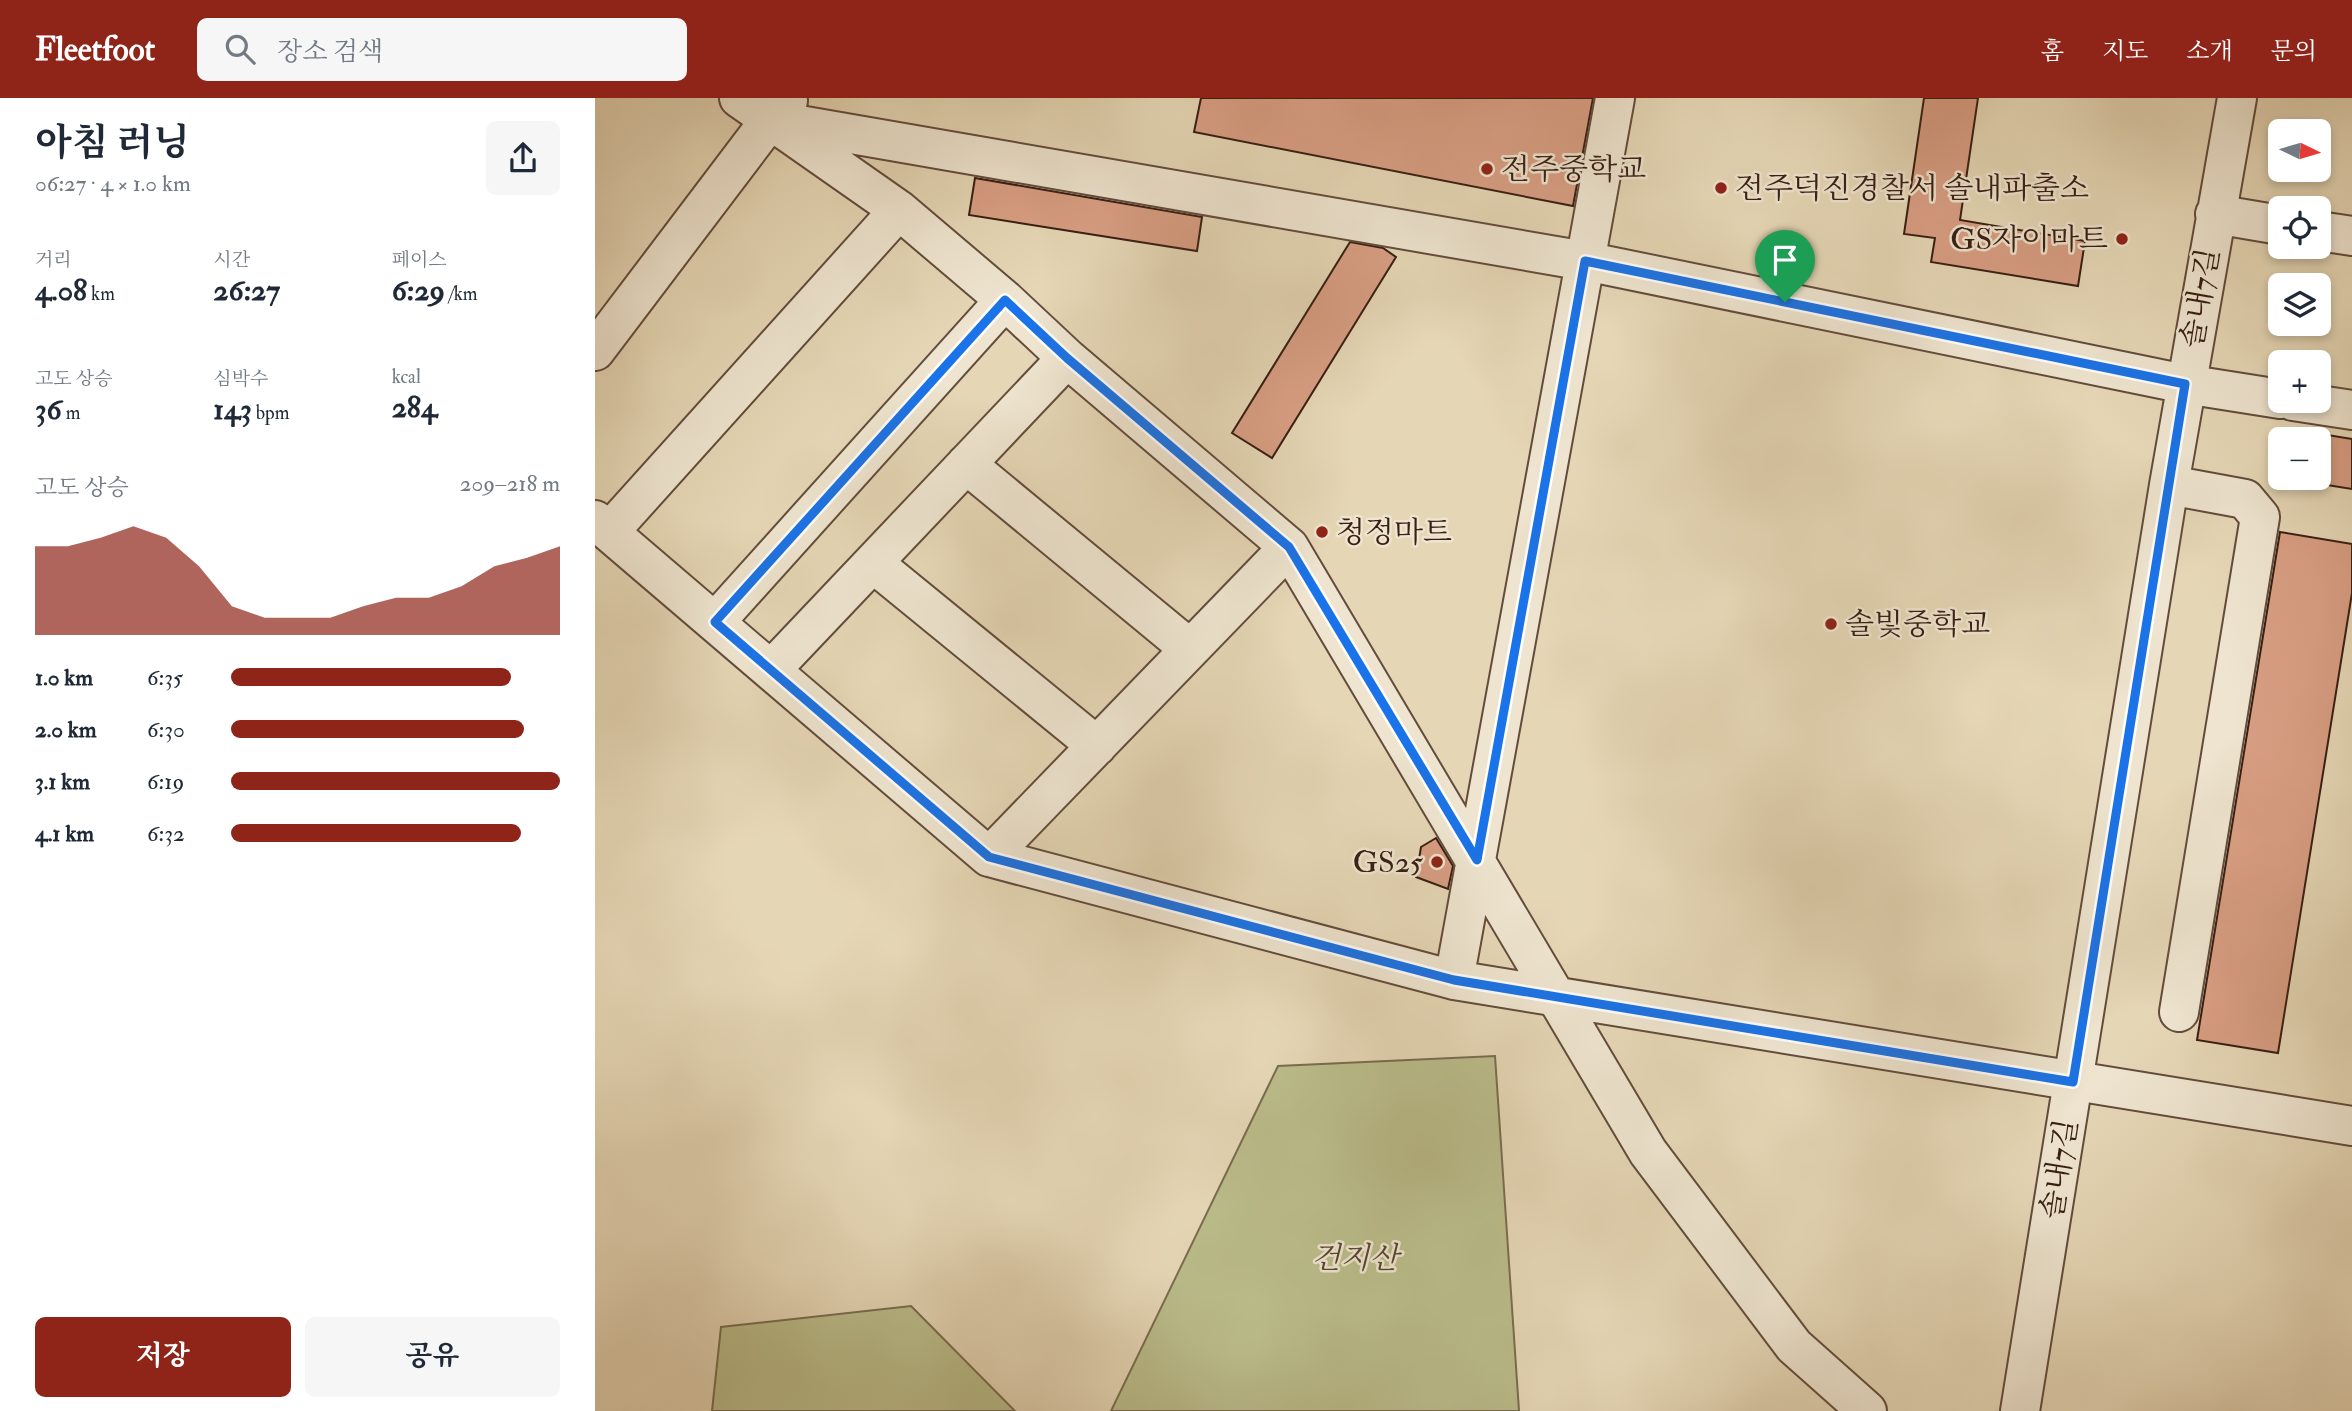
<!DOCTYPE html>
<html lang="ko">
<meta charset="utf-8">
<style>
:root{--surface:#fff;--page:#f6f6f7;--text:#1f2937;--muted:#747a83;--accent:#8f2418}
body{margin:0;font-family:"IM FELL Double Pica","Noto Serif KR",serif;background:var(--page);color:var(--text);height:100vh;display:flex;flex-direction:column;font-size:26px;white-space:nowrap}
*{box-sizing:border-box;margin:0}
p{font-size:23px;color:var(--muted)}
.icon{flex:none;width:38px;height:38px;fill:none;stroke:currentColor;stroke-width:2;stroke-linecap:round;stroke-linejoin:round}
.map{position:relative;flex:1;overflow:hidden}
.sheet{display:flex;flex-direction:column;background:var(--surface);width:595px}
.sheet>*{flex:none}
.needle{width:46px;rotate:95deg}
.buttons{position:absolute;left:1673px;top:21px;display:grid;gap:14px}
.buttons a{display:grid;place-items:center;width:63px;height:63px;border-radius:10px;background:var(--surface);box-shadow:0 4px 10px #0003;font-size:35px}
.pin{position:absolute;display:grid;place-items:center;width:60px;height:60px;color:#fff;margin:-72px -30px;border-radius:50% 50% 50% 0;rotate:-45deg;box-shadow:0 0 7px #0007}
.pin .icon{rotate:45deg}
.round{display:grid;place-items:center;flex:none;width:74px;height:74px;border-radius:10px;background:var(--page)}
.head{display:flex;align-items:center;justify-content:space-between;height:119px;padding:0 35px}
h1{font-size:38px;font-weight:700;line-height:52px}
.figures{display:grid;grid-template-columns:repeat(3,1fr);gap:10px;height:119px;padding:7px 35px}
.figures div{display:grid;align-content:center}
.figures b{font-size:30px;font-weight:700}
.figures small{font-size:19px;font-weight:400}
.figures p{font-size:19px}
.chart{height:196px;padding:14px 35px}
.chart p{display:flex;justify-content:space-between}
.chart svg{width:100%;height:126px;margin-top:7px;fill:var(--accent);opacity:.7}
.action{display:flex;gap:14px;margin-top:auto;padding:14px 35px}
.action a{flex:1;height:80px;border-radius:10px;background:var(--accent);color:#fff;font-size:28px;font-weight:700;line-height:80px;text-align:center}
.action a+a{background:var(--page);color:var(--text)}
ul{padding:0 35px;list-style:none;font-size:23px}
li{display:grid;grid-template-columns:112px 84px 1fr;align-items:center;height:52px}
li i{height:18px;border-radius:9px;background:var(--accent)}
header{display:flex;align-items:center;gap:42px;box-sizing:border-box;height:98px;padding:0 35px;background:var(--accent);color:#fff}
header strong{font-size:33px}
nav{display:flex;gap:38px;margin-inline-start:auto;font-size:24px}
.search{width:490px;height:63px;background:var(--page);display:flex;align-items:center;gap:18px;box-sizing:border-box;padding:0 24px;border-radius:10px;color:var(--muted);font-size:26px}
main{display:flex;flex:1;min-height:0}
.map>svg:first-child{display:block}
</style>
<header>
<strong>Fleetfoot</strong>
<div class="search"><svg class="icon" aria-label="search" viewBox="0 0 24 24"><circle cx="10" cy="10" r="6"/><path d="M15 15l6 6"/></svg>장소 검색</div>
<nav><a>홈</a><a>지도</a><a>소개</a><a>문의</a></nav>
</header>
<main>
<section class="sheet">
<div class="head"><div><h1>아침 러닝</h1><p>06:27 · 4 × 1.0 km</p></div><a class="round"><svg class="icon" aria-label="share" viewBox="0 0 24 24"><path d="M12 15V3M7 8l5-5 5 5M5 13v7h14v-7"/></svg></a></div>
<div class="figures">
<div><p>거리</p><b>4.08<small> km</small></b></div>
<div><p>시간</p><b>26:27</b></div>
<div><p>페이스</p><b>6:29<small> /km</small></b></div>
</div>
<div class="figures">
<div><p>고도 상승</p><b>36<small> m</small></b></div>
<div><p>심박수</p><b>143<small> bpm</small></b></div>
<div><p>kcal</p><b>284</b></div>
</div>
<div class="chart"><p><span>고도 상승</span>209–218 m</p>
<svg viewBox="0 0 160 44" preserveAspectRatio="none"><path d="M0 44V13L10 13L20 10L30 6L40 10L50 20L60 34L70 38L80 38L90 38L100 34L110 31L120 31L130 27L140 20L150 17L160 13V44z"/></svg>
</div>
<ul>
<li><b>1.0 km</b>6:35<i style="width:85%"></i></li>
<li><b>2.0 km</b>6:30<i style="width:89%"></i></li>
<li><b>3.1 km</b>6:19<i style="width:100%"></i></li>
<li><b>4.1 km</b>6:32<i style="width:88%"></i></li>
</ul>
<div class="action"><a>저장</a><a>공유</a></div>
</section>
<div class="map">
<svg width="1757" height="1313" viewBox="0 0 1757 1313">
<rect width="100%" height="100%" fill="#e5d6b5"/>
<filter id="stains"><feTurbulence type="fractalNoise" baseFrequency=".00286" numOctaves="4"/><feColorMatrix values="0 0 0 0 .2 0 0 0 0 .09 0 0 0 0 .02 0 0 0 .5 -.17"/></filter>
<radialGradient id="worn" r=".72"><stop offset=".6" stop-color="#630" stop-opacity="0"/><stop offset="1" stop-color="#630" stop-opacity=".3"/></radialGradient>
<path fill="#babc8a" stroke="#796d4f" stroke-width="2" d="M 900,958 L 924,1313 L 516,1313 L 683,968 Z
M 316,1208 L 420,1313 L 117,1313 L 126,1229 Z"/>
<path fill="#d89e83" stroke="#381e14" stroke-width="2" d="M 606,0 L 998,0 L 978,108 L 599,34 Z
M 1329,0 L 1383,0 L 1365,122 L 1490,143 L 1483,188 L 1336,164 L 1340,140 L 1309,136 Z
M 380,80 L 607,119 L 602,153 L 374,117 Z
M 755,144 L 788,150 L 801,159 L 677,360 L 637,335 Z
M 1708,333 L 1757,341 L 1757,391 L 1701,382 L 1724,380 L 1724,341 L 1707,341 Z
M 1685,434 L 1757,446 L 1757,495 L 1683,955 L 1602,942 Z
M 841,740 L 858,768 L 853,791 L 821,779 L 826,749 Z"/>
<g fill="none" stroke-linecap="round" stroke-linejoin="round">
<g stroke="#634c3c" stroke-width="42">
<path id="minor" d="M 144,0 L 304,112 L 410,202 L 472,260 L 694,449 L 1053,1054 L 1199,1248 L 1272,1313
M 187,24 L 990,163 L 1590,286 L 1685,301
M 1620,116 L 1685,127
M 1724,133 L 1757,138
M 0,253 L 175,22 L 193,3
M 1698,303 L 1757,312
M 371,366 L 595,551
M 1574,387 L 1650,401 L 1665,419 L 1584,914
M 0,422 L 394,759 L 859,882 L 1757,1028
M 14,434 L 304,112
M 278,465 L 502,648
M 120,524 L 410,202
M 176,572 L 472,260
M 394,759 L 694,449
M 859,882 L 1020,0
M 1425,1313 L 1574,387 L 1642,0"/>
</g>
<use href="#minor" stroke="#eee4cf" stroke-width="38"/>
</g>
<g fill="none" stroke-linecap="round" stroke-linejoin="round">
<g stroke="#fff" stroke-width="14">
<path id="route" d="M 990,163 L 1590,286 L 1478,984 L 859,882 L 394,759 L 120,524 L 410,202 L 472,260 L 694,449 L 882,762 Z"/>
</g>
<use href="#route" stroke="#1a73e8" stroke-width="9"/>
</g>
<g fill="#8f2418" stroke="#eee4cf" stroke-width="2.5">
<circle cx="892" cy="71" r="7"/>
<circle cx="1126" cy="90" r="7"/>
<circle cx="1527" cy="141" r="7"/>
<circle cx="727" cy="434" r="7"/>
<circle cx="1236" cy="526" r="7"/>
<circle cx="842" cy="764" r="7"/>
</g>
<g text-anchor="middle" stroke-width="5" stroke-linejoin="round" paint-order="stroke">
<g font-size="30" fill="#381e14" stroke="#eee4cf" text-anchor="start">
<text x="906" y="81">전주중학교</text>
<text x="1140" y="100">전주덕진경찰서 솔내파출소</text>
<text x="1513" y="151" text-anchor="end">GS자이마트</text>
<text x="741" y="444">청정마트</text>
<text x="1250" y="536">솔빛중학교</text>
<text x="828" y="774" text-anchor="end">GS25</text>
</g>
<g font-size="30" fill="#381e14" stroke="#eee4cf">
<text transform="translate(1605 200) rotate(-80)" y="10">솔내7길</text>
<text transform="translate(1464 1071) rotate(-81)" y="10">솔내7길</text>
</g>
<g font-size="30" font-style="italic" fill="#584632" stroke="#eee4cf">
<text x="760" y="1170">건지산</text>
</g>
</g>
<rect width="100%" height="100%" filter="url(#stains)"/>
<rect width="100%" height="100%" fill="url(#worn)"/>
</svg>
<div class="buttons">
<a><svg class="needle" viewBox="-14 -14 28 28"><path d="M0-13l5 13h-10z" fill="#e53935"/><path d="M0 13l5-13h-10z" fill="#747a83"/></svg></a>
<a><svg class="icon" aria-label="locate" viewBox="0 0 24 24"><circle cx="12" cy="12" r="6"/><path d="M12 2v4M12 18v4M2 12h4M18 12h4"/></svg></a>
<a><svg class="icon" aria-label="layers" viewBox="0 0 24 24"><path d="M12 4l9 5-9 5-9-5zM3 14l9 5 9-5"/></svg></a>
<a>+</a>
<a>−</a>
</div>
<div class="pin" style="left:1190px;top:204px;background:#1e9e55"><svg class="icon" aria-label="arrive" viewBox="0 0 24 24"><path d="M6 21V4h12l-3 4 3 4H6"/></svg></div>
</div>
</main>
